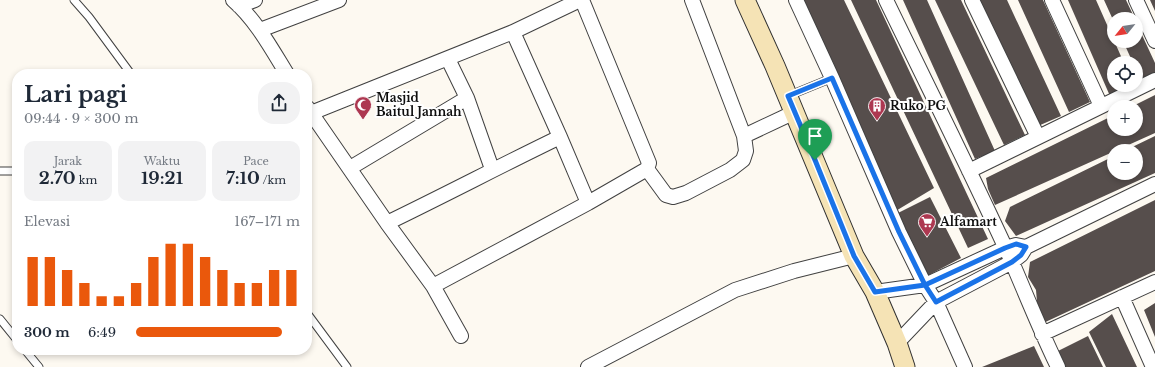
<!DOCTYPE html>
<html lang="id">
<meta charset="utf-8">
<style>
:root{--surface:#fff;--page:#f2f2f3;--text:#1f2937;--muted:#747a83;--accent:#ea580c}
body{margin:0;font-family:"Libre Baskerville",serif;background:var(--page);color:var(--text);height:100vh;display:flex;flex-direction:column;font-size:15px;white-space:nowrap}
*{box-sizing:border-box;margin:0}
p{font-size:13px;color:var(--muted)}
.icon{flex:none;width:22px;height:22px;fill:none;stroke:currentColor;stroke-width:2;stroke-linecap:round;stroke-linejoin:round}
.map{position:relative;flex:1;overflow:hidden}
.panel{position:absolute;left:12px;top:69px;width:300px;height:286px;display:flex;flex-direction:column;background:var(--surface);border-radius:16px;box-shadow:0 2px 6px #0003}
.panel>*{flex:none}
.needle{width:26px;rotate:240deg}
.fabs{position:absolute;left:1107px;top:12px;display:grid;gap:8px}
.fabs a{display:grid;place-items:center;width:36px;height:36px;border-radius:50%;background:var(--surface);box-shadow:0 2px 6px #0003;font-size:20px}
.pin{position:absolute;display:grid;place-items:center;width:34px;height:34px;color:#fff;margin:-41px -17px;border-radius:50% 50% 50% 0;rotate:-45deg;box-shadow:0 0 4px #0007}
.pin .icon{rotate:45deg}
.round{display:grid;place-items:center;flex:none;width:42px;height:42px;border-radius:16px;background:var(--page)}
.overview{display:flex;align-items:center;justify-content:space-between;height:68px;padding:0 12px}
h1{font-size:22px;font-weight:700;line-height:30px}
.stats{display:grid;grid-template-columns:repeat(3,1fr);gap:6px;height:68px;padding:4px 12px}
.stats div{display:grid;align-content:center;border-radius:10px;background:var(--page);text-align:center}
.stats b{font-size:17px;font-weight:700}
.stats small{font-size:11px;font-weight:400}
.stats p{font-size:11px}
.chart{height:112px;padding:8px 12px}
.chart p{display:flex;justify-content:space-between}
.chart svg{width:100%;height:72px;margin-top:4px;stroke:var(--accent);stroke-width:6}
ul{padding:0 12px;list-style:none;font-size:13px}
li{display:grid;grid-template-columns:64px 48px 1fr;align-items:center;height:30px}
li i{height:10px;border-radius:5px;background:var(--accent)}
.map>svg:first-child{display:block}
</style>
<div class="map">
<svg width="1155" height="367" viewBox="0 0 1155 367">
<rect width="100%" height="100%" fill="#fdf9f1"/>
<path fill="#564e4c" d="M 799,0 L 844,0 L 934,188 L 894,212 Z
M 851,0 L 876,0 L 988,239 L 968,248 Z
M 903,0 L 927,0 L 995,151 L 975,159 Z
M 935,0 L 961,0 L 1025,135 L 1004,145 Z
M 980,0 L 1007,0 L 1061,116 L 1038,126 Z
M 1018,0 L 1043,0 L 1090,102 L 1069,112 Z
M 1068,0 L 1096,0 L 1124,63 L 1114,63 L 1114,85 L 1134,85 L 1110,96 Z
M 1104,0 L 1126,0 L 1135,19 L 1114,19 L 1114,22 Z
M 1150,0 L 1155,0 L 1155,11 Z
M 1136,22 L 1155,63 L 1155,74 L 1141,80 L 1136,70 L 1136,63 L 1133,63 L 1123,41 L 1136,41 Z
M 1155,95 L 1155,133 L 995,205 L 988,189 L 986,178 L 1114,115 L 1114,129 L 1136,129 L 1136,107 L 1131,107 Z
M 1155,136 L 1155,173 L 1016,236 L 1005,221 L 1010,207 L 1114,156 L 1114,173 L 1136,173 L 1136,151 L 1124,151 Z
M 930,197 L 961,258 L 925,277 L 894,215 Z
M 1155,200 L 1155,271 L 1039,325 L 1036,290 L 1028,277 L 1030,262 Z
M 1155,303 L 1155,337 L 1144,310 Z
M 1112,314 L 1137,367 L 1106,367 L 1089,332 Z
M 1088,336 L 1103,367 L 1063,367 L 1056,352 Z
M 1034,346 L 1044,367 L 982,367 Z"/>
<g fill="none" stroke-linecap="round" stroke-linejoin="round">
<g stroke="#414141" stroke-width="9">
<path id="service" d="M 74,0 L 89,17 L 131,74
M 788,96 L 832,78
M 0,171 L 17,171
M 307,313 L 347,367
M 0,319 L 17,340
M 25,350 L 39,367"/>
</g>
<g stroke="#414141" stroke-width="16">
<path id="minor" d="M 233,0 C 256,20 271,48 287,74
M 796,0 L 832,78 L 899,232 L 925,285 L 936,302 L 965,367
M 886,0 C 928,87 972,174 1012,262 C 1027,297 1041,332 1058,367
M 972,0 L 1038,137
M 1052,0 L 1101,106
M 1136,0 L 1155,41
M 239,6 L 255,0
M 260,30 L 339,0
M 513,32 L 560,137 L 588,203
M 448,59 L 467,98 L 492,169
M 307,107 L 387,223 L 433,286 L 461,336
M 311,113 L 513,32 L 580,0
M 744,136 L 795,112
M 350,168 L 467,98
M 647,169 L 666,195 L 673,197 L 686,193 L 730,170 L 743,160 L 746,151 L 744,136 L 692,0
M 969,171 L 1155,80
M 387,223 C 445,195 502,165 560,137
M 1026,247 L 1155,184
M 433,286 L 588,203 L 647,169 L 649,163 L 582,0
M 875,292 L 925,285 L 1005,248 L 1016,245 L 1026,247 L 1021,255 L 1012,262 L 936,302 L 897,343
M 1122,297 L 1153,367
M 1042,334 L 1155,282
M 588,367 L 735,290 L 794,271 L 854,256"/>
</g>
<g stroke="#303030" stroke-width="21">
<path id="secondary" d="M 745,0 L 775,66 L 854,256 L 875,292 L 897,343 L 905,367"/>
</g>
<use href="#service" stroke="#fff" stroke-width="7"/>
<use href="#minor" stroke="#fff" stroke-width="14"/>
<use href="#secondary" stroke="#f5e3b5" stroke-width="19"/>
</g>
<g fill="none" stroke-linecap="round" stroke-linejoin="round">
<g stroke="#fff" stroke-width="8">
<path id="route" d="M 815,160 L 854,256 L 875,292 L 925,285 L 1005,248 L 1016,244 L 1026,247 L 1021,255 L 1012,262 L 936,302 L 925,285 L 899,232 L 832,78 L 788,96 L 815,160"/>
</g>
<use href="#route" stroke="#1a73e8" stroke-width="5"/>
</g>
<defs>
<g id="mosque-pin" transform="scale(0.9)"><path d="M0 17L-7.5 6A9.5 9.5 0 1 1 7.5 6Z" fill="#ad3851" stroke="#fff"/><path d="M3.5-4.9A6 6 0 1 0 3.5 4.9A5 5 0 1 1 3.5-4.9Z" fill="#fff"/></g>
<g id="building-pin" transform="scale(0.9)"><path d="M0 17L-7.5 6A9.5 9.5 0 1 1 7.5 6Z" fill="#ad3851" stroke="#fff"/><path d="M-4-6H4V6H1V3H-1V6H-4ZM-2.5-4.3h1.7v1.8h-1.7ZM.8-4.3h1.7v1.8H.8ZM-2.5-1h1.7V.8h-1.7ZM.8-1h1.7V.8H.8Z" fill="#fff"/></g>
<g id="supermarket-pin" transform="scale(0.9)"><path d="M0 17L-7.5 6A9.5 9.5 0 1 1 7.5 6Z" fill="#ad3851" stroke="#fff"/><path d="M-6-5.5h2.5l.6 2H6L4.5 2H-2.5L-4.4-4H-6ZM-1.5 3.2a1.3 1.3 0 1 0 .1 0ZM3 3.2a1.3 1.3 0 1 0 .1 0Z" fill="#fff"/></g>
</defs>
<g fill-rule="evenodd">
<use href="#mosque-pin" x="363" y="105"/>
<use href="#building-pin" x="877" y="106"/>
<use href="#supermarket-pin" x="927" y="222"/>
</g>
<g text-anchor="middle" stroke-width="4" stroke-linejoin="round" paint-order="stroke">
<g font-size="12" font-weight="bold" fill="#0e0e0e" stroke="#fff" text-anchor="start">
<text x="376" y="102">Masjid<tspan x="376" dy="14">Baitul Jannah</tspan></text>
<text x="890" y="110">Ruko PG</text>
<text x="940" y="226">Alfamart</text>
</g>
</g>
</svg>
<div class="fabs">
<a><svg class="needle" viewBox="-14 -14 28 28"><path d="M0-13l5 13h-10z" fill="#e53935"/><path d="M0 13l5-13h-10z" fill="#747a83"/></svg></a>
<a><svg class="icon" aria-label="locate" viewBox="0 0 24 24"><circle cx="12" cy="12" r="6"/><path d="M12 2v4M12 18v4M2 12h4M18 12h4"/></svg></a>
<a>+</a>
<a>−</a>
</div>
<div class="pin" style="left:815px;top:160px;background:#1e9e55"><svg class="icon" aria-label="arrive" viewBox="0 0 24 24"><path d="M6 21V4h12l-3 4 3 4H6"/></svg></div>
<section class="panel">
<div class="overview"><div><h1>Lari pagi</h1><p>09:44 · 9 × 300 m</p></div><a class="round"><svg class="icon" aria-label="share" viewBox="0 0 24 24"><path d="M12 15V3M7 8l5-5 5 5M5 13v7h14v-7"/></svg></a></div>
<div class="stats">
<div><p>Jarak</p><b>2.70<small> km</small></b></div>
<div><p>Waktu</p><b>19:21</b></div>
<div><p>Pace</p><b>7:10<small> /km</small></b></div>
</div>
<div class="chart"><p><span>Elevasi</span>167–171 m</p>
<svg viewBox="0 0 160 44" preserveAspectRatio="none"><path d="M5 44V14M15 44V14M25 44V22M35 44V30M45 44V38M55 44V38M65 44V30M75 44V14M85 44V6M95 44V6M105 44V14M115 44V22M125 44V30M135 44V30M145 44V22M155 44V22"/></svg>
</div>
<ul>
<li><b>300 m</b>6:49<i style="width:89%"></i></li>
</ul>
</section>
</div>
